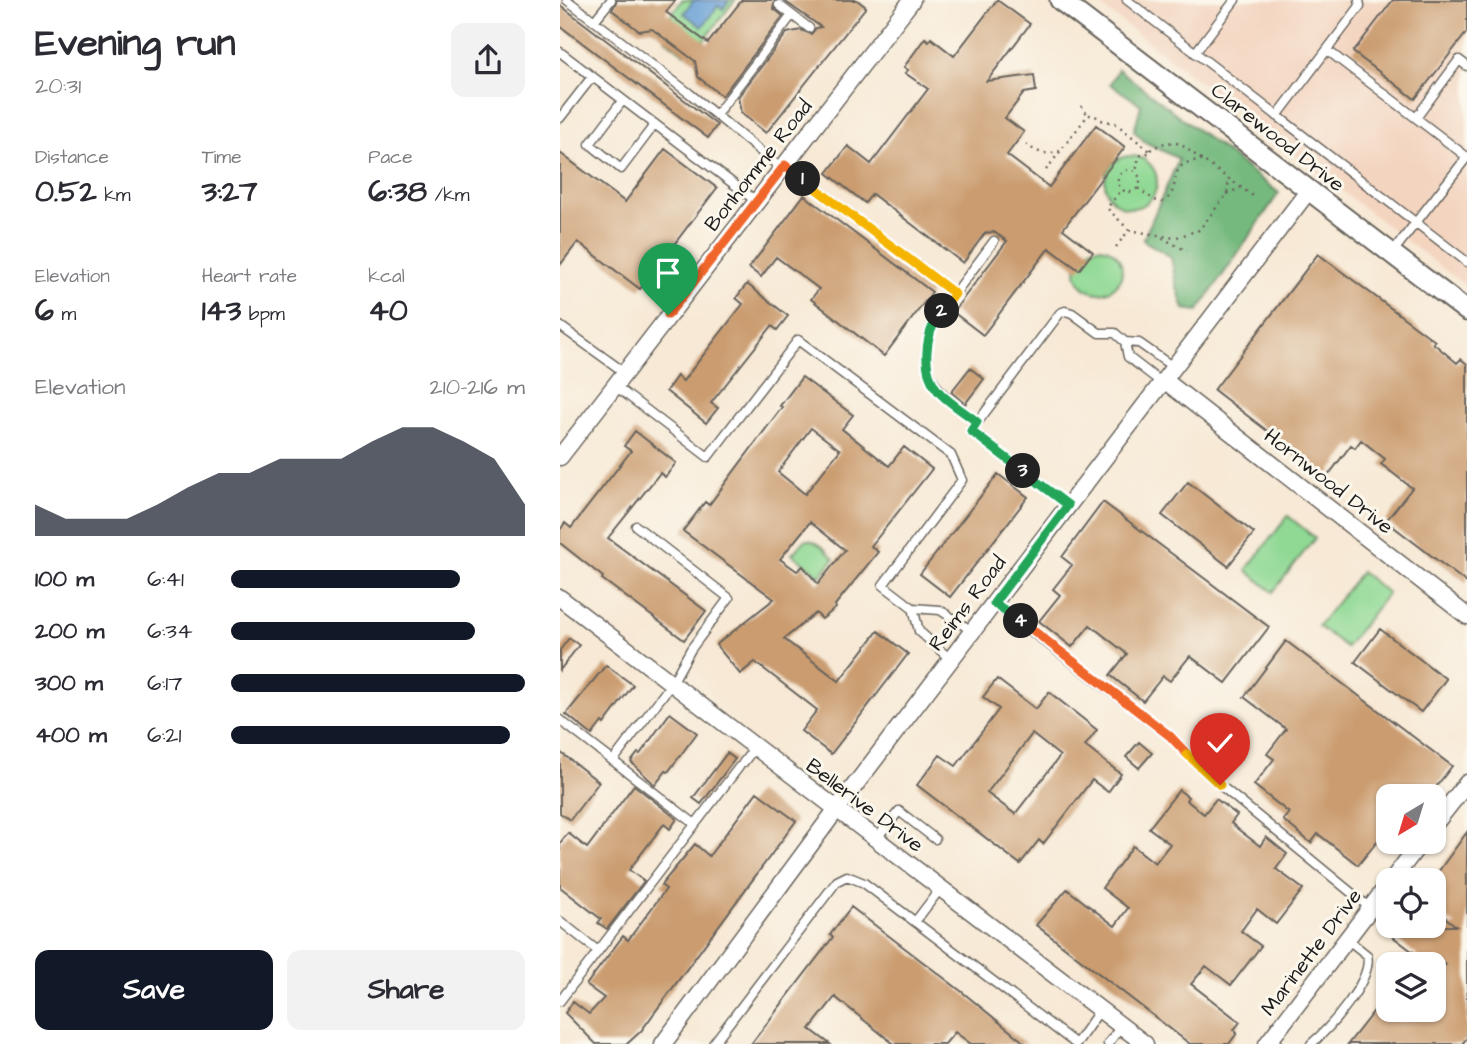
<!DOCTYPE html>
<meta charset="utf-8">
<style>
:root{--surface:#fff;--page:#f2f2f3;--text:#2b2b33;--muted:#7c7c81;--accent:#111827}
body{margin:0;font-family:"Architects Daughter",sans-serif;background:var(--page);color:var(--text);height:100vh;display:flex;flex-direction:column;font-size:26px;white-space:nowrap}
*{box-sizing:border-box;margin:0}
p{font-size:23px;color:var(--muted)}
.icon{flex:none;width:38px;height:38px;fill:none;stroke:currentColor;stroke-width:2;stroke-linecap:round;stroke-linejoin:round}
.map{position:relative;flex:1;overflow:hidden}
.side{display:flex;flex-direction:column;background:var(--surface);width:560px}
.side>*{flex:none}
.needle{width:46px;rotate:218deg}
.fabs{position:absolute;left:816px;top:784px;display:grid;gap:14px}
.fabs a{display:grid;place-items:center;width:70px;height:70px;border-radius:14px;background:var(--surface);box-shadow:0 2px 5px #0004;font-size:35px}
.pin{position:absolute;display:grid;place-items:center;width:60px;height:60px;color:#fff;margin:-72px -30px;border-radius:50% 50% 50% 0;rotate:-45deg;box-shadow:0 0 7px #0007}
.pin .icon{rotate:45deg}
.km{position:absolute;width:35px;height:35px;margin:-18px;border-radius:50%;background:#222;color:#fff;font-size:19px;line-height:35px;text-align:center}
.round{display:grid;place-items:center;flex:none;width:74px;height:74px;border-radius:14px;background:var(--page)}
.overview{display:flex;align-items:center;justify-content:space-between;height:119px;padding:0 35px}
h1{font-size:38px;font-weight:700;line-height:52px}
.figures{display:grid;grid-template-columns:repeat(3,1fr);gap:10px;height:119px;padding:7px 35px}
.figures div{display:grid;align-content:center}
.figures b{font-size:30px;font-weight:700}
.figures small{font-size:19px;font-weight:400}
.figures p{font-size:19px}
.chart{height:196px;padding:14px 35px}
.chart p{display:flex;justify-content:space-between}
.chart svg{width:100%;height:126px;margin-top:7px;fill:var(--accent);opacity:.7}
.primary-button{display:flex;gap:14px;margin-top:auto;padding:14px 35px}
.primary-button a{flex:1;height:80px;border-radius:14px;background:var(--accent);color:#fff;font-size:28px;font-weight:700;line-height:80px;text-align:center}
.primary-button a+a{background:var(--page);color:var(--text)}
ul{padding:0 35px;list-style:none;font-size:23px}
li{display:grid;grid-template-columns:112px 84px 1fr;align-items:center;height:52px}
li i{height:18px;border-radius:9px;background:var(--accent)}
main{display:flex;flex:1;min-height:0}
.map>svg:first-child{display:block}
</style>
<main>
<section class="side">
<div class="overview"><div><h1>Evening run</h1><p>20:31</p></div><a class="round"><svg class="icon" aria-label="share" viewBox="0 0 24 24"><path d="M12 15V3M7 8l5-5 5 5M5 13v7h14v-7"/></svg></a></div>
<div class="figures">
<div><p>Distance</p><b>0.52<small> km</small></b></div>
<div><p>Time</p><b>3:27</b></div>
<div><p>Pace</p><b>6:38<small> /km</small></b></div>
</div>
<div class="figures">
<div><p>Elevation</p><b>6<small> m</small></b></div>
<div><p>Heart rate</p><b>143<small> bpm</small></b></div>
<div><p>kcal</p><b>40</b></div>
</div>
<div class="chart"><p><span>Elevation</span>210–216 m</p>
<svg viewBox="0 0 160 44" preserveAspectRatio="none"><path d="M0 44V33L10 38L20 38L30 38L40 33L50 27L60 22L70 22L80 17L90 17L100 17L110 11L120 6L130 6L140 11L150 17L160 33V44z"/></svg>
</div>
<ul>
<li><b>100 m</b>6:41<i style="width:78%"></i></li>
<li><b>200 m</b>6:34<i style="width:83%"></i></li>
<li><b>300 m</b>6:17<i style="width:100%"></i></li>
<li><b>400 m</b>6:21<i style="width:95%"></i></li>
</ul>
<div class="primary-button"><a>Save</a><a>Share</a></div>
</section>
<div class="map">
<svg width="907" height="1044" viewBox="0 0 907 1044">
<rect width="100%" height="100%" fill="#fbf7ec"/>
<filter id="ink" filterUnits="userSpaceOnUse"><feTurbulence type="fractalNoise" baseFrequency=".0143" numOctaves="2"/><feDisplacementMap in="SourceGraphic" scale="14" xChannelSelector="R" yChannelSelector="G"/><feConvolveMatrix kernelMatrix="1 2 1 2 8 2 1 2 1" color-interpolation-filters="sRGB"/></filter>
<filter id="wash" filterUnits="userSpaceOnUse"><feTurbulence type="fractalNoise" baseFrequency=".00686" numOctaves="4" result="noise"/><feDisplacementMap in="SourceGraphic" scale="28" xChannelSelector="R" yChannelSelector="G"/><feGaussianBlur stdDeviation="1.57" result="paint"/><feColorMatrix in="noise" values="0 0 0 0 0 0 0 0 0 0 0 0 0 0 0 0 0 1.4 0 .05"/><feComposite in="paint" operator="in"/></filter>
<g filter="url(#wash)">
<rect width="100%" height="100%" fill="#f7e9d5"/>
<path fill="#f3d4bf" d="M 533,0 L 907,0 L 907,287 Z"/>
<path fill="#90d994" stroke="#567a58" stroke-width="2" d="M 122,0 L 175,0 L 135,52 L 129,48 L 125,54 L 104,38 L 104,24 Z
M545 182a26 26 0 1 1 52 0a26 26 0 1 1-52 0Z
M516 270a23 23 0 1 1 46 0a23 23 0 1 1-46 0Z
M 728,516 L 755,538 L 713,592 L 686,570 Z
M 245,540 C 258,540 265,549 274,559 L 260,576 L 232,554 Z
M 801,572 L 828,593 L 786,647 L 758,626 Z"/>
<path fill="#74b97e" stroke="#486a4d" stroke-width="2" d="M 558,69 L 719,193 L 638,311 L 624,309 L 616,284 L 611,257 L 583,240 L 619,159 L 585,142 L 574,131 L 581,105 L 550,84 Z"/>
<path fill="#689fd6" stroke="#425e79" stroke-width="2" d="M 134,0 L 169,0 L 163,9 L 158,6 L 142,27 L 124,13 Z"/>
<g id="blocks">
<path fill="#ca9c6f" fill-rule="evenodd" d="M 57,0 L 116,0 L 106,12 L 148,43 L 182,0 L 215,0 L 213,8 L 223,16 L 162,96 L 138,77 L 135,61 L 92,29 L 79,31 L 52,10 Z
M 223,0 L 297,0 L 306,7 L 206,133 L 181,113 L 178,97 L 227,33 L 241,30 L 251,34 L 256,28 L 261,27 Z
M 437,0 L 470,24 L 427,81 L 474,75 L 476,91 L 464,93 L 445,118 L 464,132 L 447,155 L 489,187 L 536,125 L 565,147 L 503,229 L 533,252 L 519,270 L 489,248 L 423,335 L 393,312 L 447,241 L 434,232 L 425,233 L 403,263 L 312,194 L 305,203 L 267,173 L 288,146 L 311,164 L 368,89 L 345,73 L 348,70 L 344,67 L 365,38 L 369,41 L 371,38 L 394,56 Z
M 833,0 L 907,0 L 907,32 L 855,99 L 793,52 Z
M 0,5 L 157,125 L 148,138 L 0,26 Z
M 105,149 L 157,188 L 80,289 L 18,242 L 0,265 L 0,153 L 65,202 Z
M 244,195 L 372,292 L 324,356 L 251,299 L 259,289 L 216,257 L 201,277 L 189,268 Z
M 758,254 L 875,341 L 873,343 L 897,363 L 901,359 L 907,364 L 907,583 L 826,521 L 852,488 L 821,464 L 825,459 L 801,440 L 795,448 L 791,445 L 767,477 L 654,390 Z
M 187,284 L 228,316 L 217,330 L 212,326 L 151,403 L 158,408 L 146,423 L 106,391 L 117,376 L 123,381 L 183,304 L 176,298 Z
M 410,368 L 424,379 L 405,404 L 391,392 Z
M 242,377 L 293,415 L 282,429 L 329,466 L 344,447 L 372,469 L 311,546 L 318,552 L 275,605 L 276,608 L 262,619 L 256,613 L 224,639 L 279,681 L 318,631 L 348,654 L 271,754 L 241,731 L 257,710 L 195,662 L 180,674 L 156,645 L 214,599 L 123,531 L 145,502 L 149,505 L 222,407 L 220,406 ZM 251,428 L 280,450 L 245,494 L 218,472 ZM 250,522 L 285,550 L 258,584 L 243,566 L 237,571 L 220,559 Z
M 75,431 L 116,463 L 105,477 L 100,473 L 48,538 L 146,611 L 124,640 L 42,579 L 43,577 L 0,543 L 0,530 L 5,523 L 11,528 L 71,451 L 64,446 Z
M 438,474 L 468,497 L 390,597 L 360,574 Z
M 628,482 L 694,533 L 668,566 L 602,515 Z
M 543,502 L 709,627 L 666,683 L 630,656 L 610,681 L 603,676 L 583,701 L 550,675 L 567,654 L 530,625 L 512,647 L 479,621 L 500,595 L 493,589 L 512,565 L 502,557 Z
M 820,629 L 886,679 L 861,712 L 795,662 Z
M 9,638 L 19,645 L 0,670 L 0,650 Z
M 726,641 L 892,766 L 869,796 L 828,796 L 828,846 L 819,839 L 798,865 L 758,834 L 751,843 L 723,820 L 729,813 L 694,785 L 714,759 L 707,754 L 726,729 L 684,697 Z
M 46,665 L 73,685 L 44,724 L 42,722 L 32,735 L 6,714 Z
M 437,679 L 476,709 L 489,692 L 537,730 L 525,746 L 561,774 L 548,792 L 532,780 L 483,844 L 479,840 L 460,864 L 357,785 L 380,755 L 396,766 L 439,709 L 423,697 ZM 472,734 L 500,756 L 455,814 L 427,793 Z
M 110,713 L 137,733 L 108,772 L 106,771 L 95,785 L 71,762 L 78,753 L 80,754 Z
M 579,742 L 592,753 L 579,768 L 566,757 Z
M 0,752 L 39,782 L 10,820 L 0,813 Z
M 167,753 L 175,759 L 141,804 L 133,798 Z
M 74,785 L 117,819 L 110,829 L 104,824 L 69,870 L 84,881 L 47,929 L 38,923 L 41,919 L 0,887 L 0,843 L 8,833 L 27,848 Z
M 619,790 L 628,797 L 626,800 L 644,814 L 656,799 L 677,815 L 671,823 L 679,830 L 700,846 L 706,837 L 727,854 L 716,869 L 743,889 L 716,924 L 697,909 L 681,931 L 701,946 L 671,985 L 646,966 L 631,984 L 680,1022 L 674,1030 L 677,1033 L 669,1044 L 630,1044 L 476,925 L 507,889 L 555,926 L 568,908 L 542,888 L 573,846 L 595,863 L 610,844 L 589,828 Z
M 197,792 L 236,821 L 81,1031 L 67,1044 L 36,1044 L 5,1013 L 13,1002 L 29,1014 L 44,998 L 26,985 L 63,936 L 68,940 L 106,889 L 101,885 L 135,844 L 149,856 Z
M 907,832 L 907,1038 L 902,1044 L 788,1044 L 828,993 L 828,1010 L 873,1010 L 873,981 L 886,964 L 850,964 L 857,955 L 828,933 L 834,926 L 896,926 L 873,908 L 873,879 Z
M 291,907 L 401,991 L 466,1044 L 411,1044 L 395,1032 L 385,1044 L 334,1044 L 275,997 L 250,1029 L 270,1044 L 191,1044 L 273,937 L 270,935 Z"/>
</g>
</g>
<g filter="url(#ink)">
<use href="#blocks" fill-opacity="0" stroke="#69645d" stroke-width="2"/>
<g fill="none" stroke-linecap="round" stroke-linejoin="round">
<g stroke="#69645d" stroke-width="11">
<path id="service" d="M 7,0 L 129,93 L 222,169
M 567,0 L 907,262
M 219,5 L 249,28
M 34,21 L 51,0
M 767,50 L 907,157
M 0,52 L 196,201
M 635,53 L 675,0
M 63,100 L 30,144 L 61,169 L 95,124
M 156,115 L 232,15
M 717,116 L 800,6 L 799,0
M 0,118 L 32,77
M 856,118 L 899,60 L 907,66
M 225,165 L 395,294
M 832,253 L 907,157
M 0,326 L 64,372
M 565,342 L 579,343 L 613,367
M 54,385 L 148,457 L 238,340 L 391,455 L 402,480 L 323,585 L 353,608 L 380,610 L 412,631
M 417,422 C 379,393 354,376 373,323 L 434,241
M 508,505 L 411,431 L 500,313 L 505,311 L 512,313 L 539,333 L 555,333 L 565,342 L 568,357 L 602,383
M 434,603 L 610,736 L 660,785 L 810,908
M 353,608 L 359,631 L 391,660
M 0,720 L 135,824
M 53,761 L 112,683 L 131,649 L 169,598 L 76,526
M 183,763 L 195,747
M 316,839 L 339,811 L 375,839
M 0,921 L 38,951
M 355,922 L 380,889
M 0,1001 L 179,767
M 153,1044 L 277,881 L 287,876 L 304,883 L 516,1044
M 516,1044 L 540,1010
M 548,1044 L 561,1026
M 751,1044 C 769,1029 814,979 807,955 L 787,939"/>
</g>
<g stroke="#69645d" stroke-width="19">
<path id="minor" d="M 604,380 L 907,616
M 0,457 L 352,0
M 0,598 L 585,1044
M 873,826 L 907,783
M 832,880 L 861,842
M 103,1044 L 276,810 L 749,190
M 707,1044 L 828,885"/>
</g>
<g stroke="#69645d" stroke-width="23">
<path id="tertiary" d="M 500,0 L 907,311"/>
</g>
<path stroke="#69645d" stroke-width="2.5" stroke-dasharray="2 5" stroke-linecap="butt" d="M 521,106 L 528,115
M 466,144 C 478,154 486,155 500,151
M 590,150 C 601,144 607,140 620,144 L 693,196
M 486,170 L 528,115 L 534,115 L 541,120 L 555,123 L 591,152 L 579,156 L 576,172
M558 181a11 11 0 1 1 22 0a11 11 0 1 1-22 0Z
M 578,188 L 594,200 L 602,202 C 626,190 601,162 642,160
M 667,194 L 680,188
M 569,230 L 614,238 L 639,230 L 667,194 L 669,179
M 602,238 L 627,251
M 556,247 L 569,230 L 547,208 L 562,189"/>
<use href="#service" stroke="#fff" stroke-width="8"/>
<use href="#minor" stroke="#fff" stroke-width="16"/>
<use href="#tertiary" stroke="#fff" stroke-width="19"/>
</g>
</g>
<g fill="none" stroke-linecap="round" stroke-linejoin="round" filter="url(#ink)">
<g stroke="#fff" stroke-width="14">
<path id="split-1" d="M 108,315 L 225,165 L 243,179"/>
</g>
<g stroke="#fff" stroke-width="14">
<path id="split-2" d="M 243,179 L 395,294 L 382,311"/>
</g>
<g stroke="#fff" stroke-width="14">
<path id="split-3" d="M 382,311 C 364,333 360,373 381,394 C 392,405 406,413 417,422 L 411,431 L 463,471"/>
</g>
<g stroke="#fff" stroke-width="14">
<path id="split-4" d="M 461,621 L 434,603 L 508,505 L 463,471"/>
</g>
<g stroke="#fff" stroke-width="14">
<path id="split-5" d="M 461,621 L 610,736 L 627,754"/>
</g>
<g stroke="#fff" stroke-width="14">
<path id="split-6" d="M 627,754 L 660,785"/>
</g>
<use href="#split-1" stroke="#f0652b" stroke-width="9"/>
<use href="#split-2" stroke="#f5b400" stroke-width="9"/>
<use href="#split-3" stroke="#22a559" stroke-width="9"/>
<use href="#split-4" stroke="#22a559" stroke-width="9"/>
<use href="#split-5" stroke="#f0652b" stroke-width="9"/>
<use href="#split-6" stroke="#f5b400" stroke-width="9"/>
</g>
<g text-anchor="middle" stroke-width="6" stroke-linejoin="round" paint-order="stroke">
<g font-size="21" fill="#1c1c1c" stroke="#fbf7ec">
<text transform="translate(718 137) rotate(38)" y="7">Clarewood Drive</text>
<text transform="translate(198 165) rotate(-52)" y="7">Bonhomme Road</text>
<text transform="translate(769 481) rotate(38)" y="7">Hornwood Drive</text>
<text transform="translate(407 603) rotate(-53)" y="7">Reims Road</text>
<text transform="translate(305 805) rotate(37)" y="7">Bellerive Drive</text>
<text transform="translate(751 952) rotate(-53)" y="7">Marinette Drive</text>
</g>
</g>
</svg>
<div class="fabs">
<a><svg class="needle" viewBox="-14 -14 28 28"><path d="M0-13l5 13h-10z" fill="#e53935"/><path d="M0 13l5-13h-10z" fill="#7c7c81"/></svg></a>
<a><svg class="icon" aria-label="locate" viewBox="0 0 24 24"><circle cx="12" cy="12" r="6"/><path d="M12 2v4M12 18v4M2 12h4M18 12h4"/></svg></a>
<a><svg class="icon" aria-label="layers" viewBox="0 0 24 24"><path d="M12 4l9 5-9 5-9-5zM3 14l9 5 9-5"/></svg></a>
</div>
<div class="pin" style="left:108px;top:315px;background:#1e9e55"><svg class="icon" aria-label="arrive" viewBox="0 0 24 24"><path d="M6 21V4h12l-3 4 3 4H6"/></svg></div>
<div class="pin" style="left:660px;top:785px;background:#d93025"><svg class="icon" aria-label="check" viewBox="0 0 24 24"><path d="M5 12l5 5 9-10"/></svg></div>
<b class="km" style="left:243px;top:179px">1</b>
<b class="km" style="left:382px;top:311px">2</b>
<b class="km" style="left:463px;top:471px">3</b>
<b class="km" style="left:461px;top:621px">4</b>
</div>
</main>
